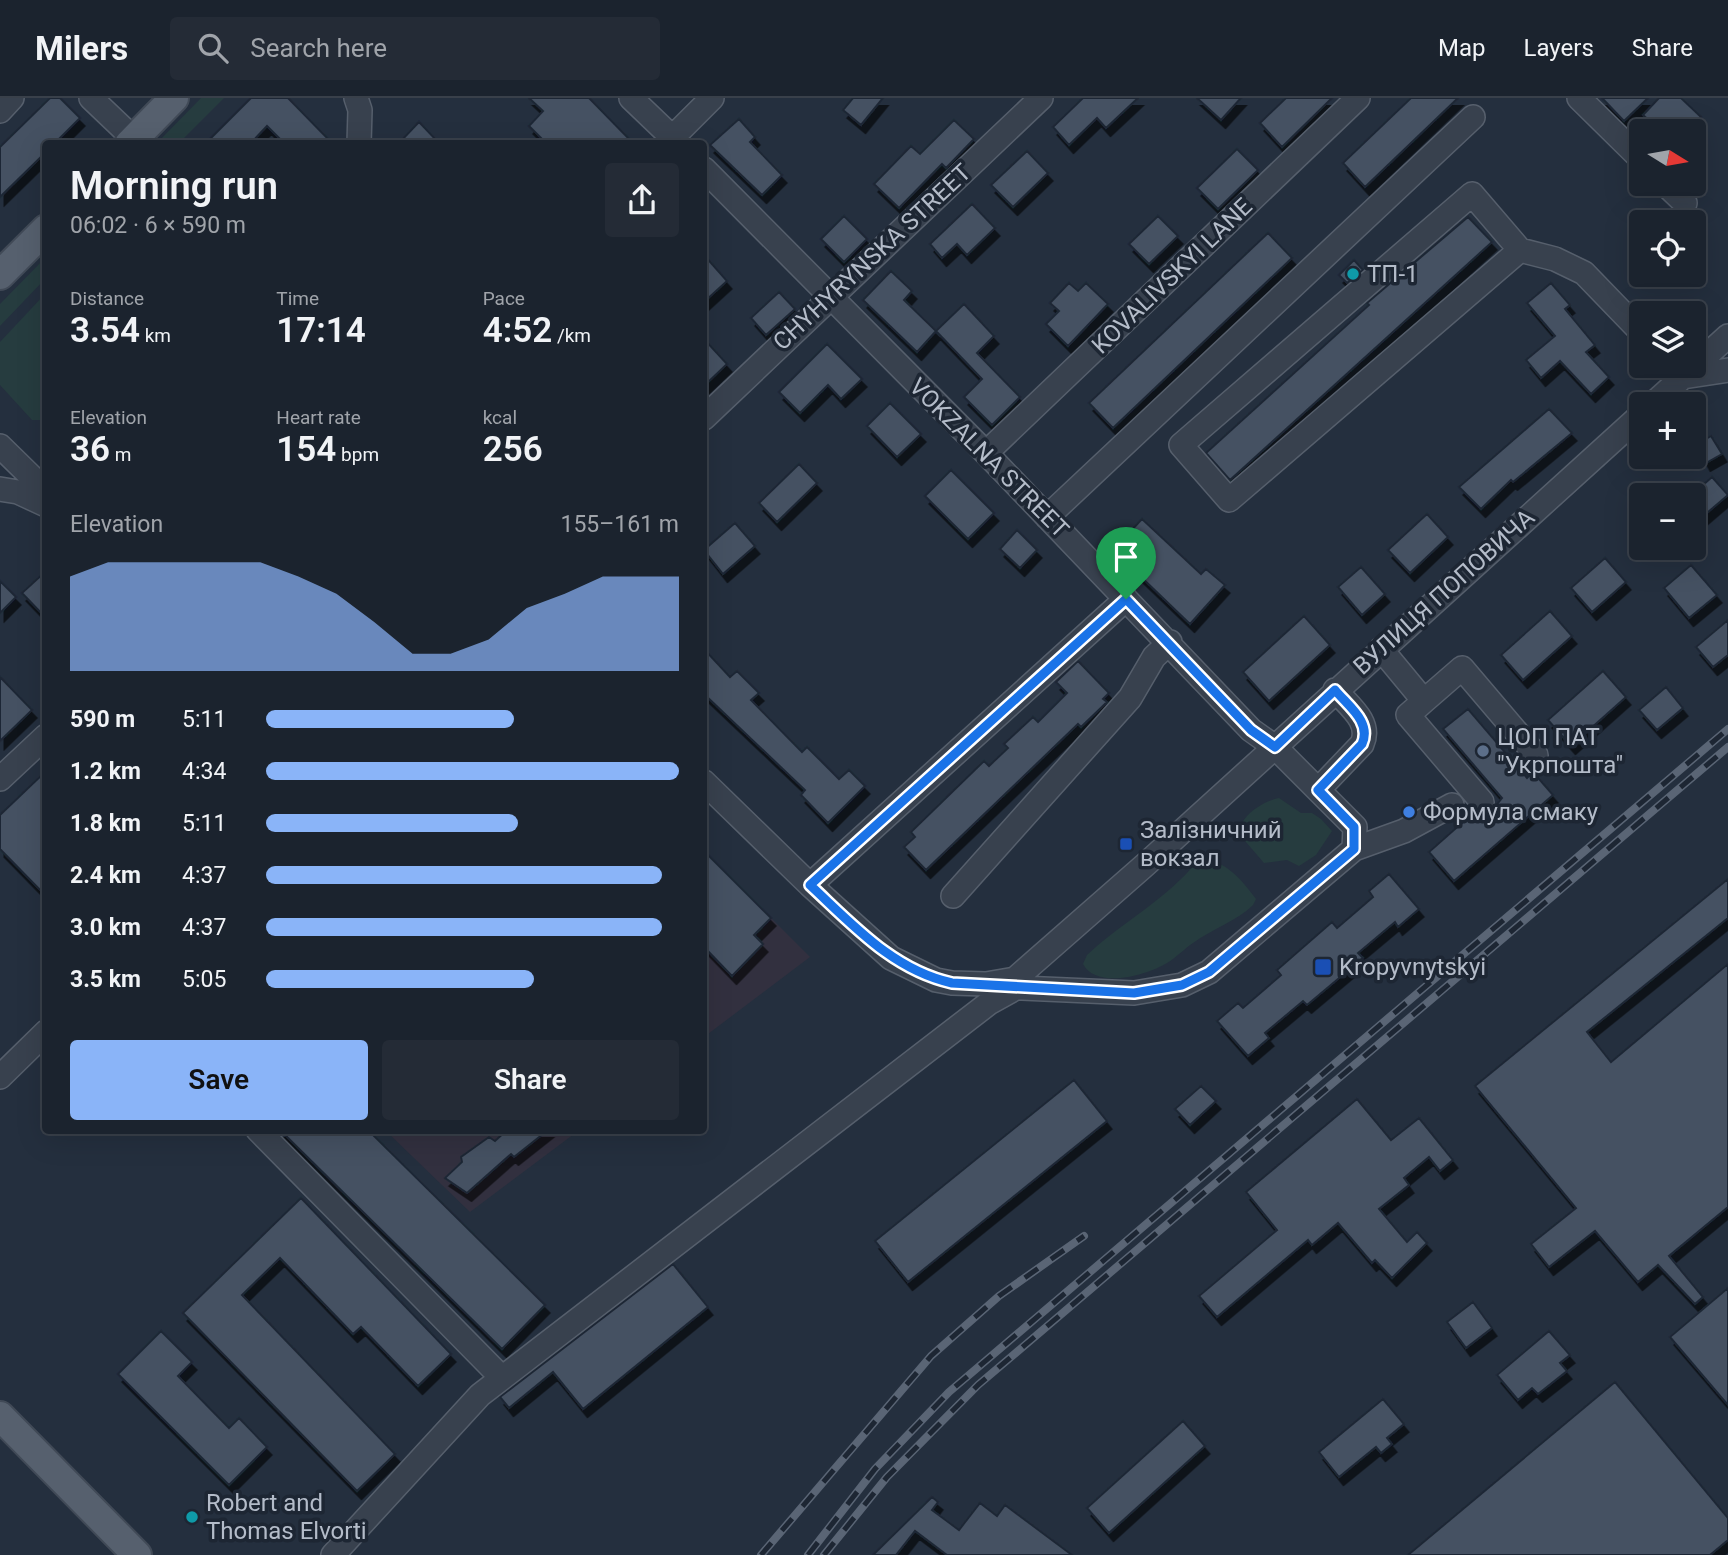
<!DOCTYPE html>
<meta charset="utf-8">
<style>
:root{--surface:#1b232e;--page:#242b36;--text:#f1f3f6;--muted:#a0a4aa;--line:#39404a;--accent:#8ab4f8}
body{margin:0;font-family:Roboto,sans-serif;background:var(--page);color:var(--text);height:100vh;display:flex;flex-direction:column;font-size:26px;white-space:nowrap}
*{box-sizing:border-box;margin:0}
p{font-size:23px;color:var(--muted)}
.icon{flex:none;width:38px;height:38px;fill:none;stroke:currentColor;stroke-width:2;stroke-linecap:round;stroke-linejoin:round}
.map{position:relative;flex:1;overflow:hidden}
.details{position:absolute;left:42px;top:42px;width:665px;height:994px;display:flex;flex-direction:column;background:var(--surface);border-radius:7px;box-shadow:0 7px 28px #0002,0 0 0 2px var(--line)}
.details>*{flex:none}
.needle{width:46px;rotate:101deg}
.fabs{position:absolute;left:1629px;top:21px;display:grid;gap:14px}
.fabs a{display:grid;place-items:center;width:77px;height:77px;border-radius:7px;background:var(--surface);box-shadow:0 7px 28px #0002,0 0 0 2px var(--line);font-size:35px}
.pin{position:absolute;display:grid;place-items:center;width:60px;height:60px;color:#fff;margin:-72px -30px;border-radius:50% 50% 50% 0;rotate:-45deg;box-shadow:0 0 7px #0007}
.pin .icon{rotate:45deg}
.round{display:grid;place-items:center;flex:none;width:74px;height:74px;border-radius:7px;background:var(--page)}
.headline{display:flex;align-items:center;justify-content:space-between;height:119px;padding:0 28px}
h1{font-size:38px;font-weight:600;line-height:52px}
.metrics{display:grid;grid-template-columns:repeat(3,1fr);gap:10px;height:119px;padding:7px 28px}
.metrics div{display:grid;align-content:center}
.metrics b{font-size:35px;font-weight:600}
.metrics small{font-size:19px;font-weight:400}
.metrics p{font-size:19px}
.chart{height:196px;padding:14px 28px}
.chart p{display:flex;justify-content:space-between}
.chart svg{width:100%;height:126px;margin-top:7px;fill:var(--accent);opacity:.7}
.action{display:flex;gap:14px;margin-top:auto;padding:14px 28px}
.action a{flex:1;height:80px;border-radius:7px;background:var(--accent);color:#111;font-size:28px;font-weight:600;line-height:80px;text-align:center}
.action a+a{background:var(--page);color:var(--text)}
ul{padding:0 28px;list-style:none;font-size:23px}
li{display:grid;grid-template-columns:112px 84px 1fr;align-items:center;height:52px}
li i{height:18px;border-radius:9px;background:var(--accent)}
header{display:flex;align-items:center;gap:42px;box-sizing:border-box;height:98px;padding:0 35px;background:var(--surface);border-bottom:2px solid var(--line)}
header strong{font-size:33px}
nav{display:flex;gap:38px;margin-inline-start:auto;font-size:24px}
.search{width:490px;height:63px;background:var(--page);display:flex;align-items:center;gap:18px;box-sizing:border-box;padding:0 24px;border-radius:7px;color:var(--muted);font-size:26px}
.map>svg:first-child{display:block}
</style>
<header>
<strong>Milers</strong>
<div class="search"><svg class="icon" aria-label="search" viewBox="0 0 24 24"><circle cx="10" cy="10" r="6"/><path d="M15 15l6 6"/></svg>Search here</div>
<nav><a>Map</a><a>Layers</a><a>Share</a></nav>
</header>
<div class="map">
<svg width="1728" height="1457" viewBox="0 0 1728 1457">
<defs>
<filter id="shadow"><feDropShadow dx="4.5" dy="8" stdDeviation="0" flood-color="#0009"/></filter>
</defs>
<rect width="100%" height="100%" fill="#242f3e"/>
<path fill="#32303f" d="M 704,753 L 810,859 L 704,939 Z
M 386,1033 L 578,1033 L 470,1114 Z"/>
<path fill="#263c3f" d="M 201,0 L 224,0 L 179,45 L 157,45 Z
M 45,160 L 45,181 L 0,228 L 0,206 Z
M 45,196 L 45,237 L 41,241 L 45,257 L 45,317 L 40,322 L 32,322 L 0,287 L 0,244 Z
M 1279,700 L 1301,715 L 1312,715 L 1321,721 L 1332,733 L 1316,757 L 1299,768 L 1287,762 L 1264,765 L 1239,736 C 1239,718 1263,703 1279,700 Z
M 1198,762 C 1224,760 1241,781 1256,801 L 1253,807 C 1237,823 1212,831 1193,845 C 1184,851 1177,859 1167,865 C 1147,877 1097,892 1083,866 L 1087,857 C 1122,824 1169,800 1198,762 Z"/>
<path fill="#455162" stroke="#1f2835" stroke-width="2" filter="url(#shadow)" d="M 50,0 L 60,0 L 80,20 L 54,46 L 46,46 L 46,54 L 0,99 L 0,49 Z
M 251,0 L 288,0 L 333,46 L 285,46 L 267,28 L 250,46 L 205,46 Z
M 529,0 L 589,0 L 634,46 L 547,46 L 529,28 L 543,13 Z
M 853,0 L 883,0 L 861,27 L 843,12 Z
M 1083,0 L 1138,0 L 1106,30 L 1097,20 L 1069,47 L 1053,29 Z
M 1197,0 L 1241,0 L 1221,22 Z
M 1286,0 L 1332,0 L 1282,49 L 1260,25 Z
M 1411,0 L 1458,0 L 1365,89 L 1343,65 Z
M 1602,0 L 1648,0 L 1624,23 Z
M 1659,0 L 1681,0 L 1701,19 L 1686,33 L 1671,33 L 1665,27 L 1660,32 L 1643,17 Z
M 739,21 L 755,39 L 750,44 L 782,77 L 762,97 L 710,47 Z
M 954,22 L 974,41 L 946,70 L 942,66 L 899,110 L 874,86 L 911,48 L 920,56 Z
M 419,24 L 440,46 L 398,46 Z
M 1237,51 L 1258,72 L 1218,111 L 1197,90 Z
M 1027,53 L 1048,75 L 1013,109 L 991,87 Z
M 972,106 L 995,130 L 967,157 L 957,146 L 942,160 L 930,146 Z
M 844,118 L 867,141 L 844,164 L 821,141 Z
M 1158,118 L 1178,138 L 1149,166 L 1129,146 Z
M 1468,119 L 1492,144 L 1230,382 L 1206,355 L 1369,207 L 1367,205 Z
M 1268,135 L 1292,160 L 1113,330 L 1089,305 Z
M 704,157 L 727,183 L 704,204 Z
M 1354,162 L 1363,172 L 1347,185 L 1339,177 Z
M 891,173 L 912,193 L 904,202 L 936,233 L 917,254 L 863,202 Z
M 1069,185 L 1078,193 L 1086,185 L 1108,206 L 1068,248 L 1046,226 L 1059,213 L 1050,205 Z
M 1551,185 L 1570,207 L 1565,211 L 1595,247 L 1586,254 L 1609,279 L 1591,296 L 1560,263 L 1541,280 L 1526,262 L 1555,238 L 1527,205 Z
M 779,194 L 795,211 L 766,237 L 751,220 Z
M 964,206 L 994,238 L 977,255 L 1020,299 L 992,327 L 964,299 L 982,281 L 936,233 Z
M 704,241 L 727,266 L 704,288 Z
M 827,246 L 862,281 L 841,301 L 828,287 L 800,315 L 779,294 Z
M 890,305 L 921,336 L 897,359 L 867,328 Z
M 1549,311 L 1572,335 L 1513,384 L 1511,382 L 1481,411 L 1459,389 Z
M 1711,338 L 1722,356 L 1706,365 L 1696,347 Z
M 799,366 L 817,385 L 777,424 L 759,405 Z
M 951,372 L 994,415 L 968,441 L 925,398 Z
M 1712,379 L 1728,397 L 1694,426 L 1694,395 Z
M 1427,416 L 1448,439 L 1410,475 L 1388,452 Z
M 1142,421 L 1201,476 L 1206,471 L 1225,487 L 1190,526 L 1113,452 Z
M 735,425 L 755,448 L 723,476 L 704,452 Z
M 1017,432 L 1037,452 L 1020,470 L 1000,451 Z
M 1605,460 L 1626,484 L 1592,514 L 1571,490 Z
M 1691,467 L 1717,497 L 1689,520 L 1664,490 Z
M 1361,469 L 1385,496 L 1362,517 L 1338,489 Z
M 46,473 L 46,520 L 22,495 Z
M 0,483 L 16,499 L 0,515 Z
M 1550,513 L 1572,538 L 1523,582 L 1501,557 Z
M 1304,518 L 1330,547 L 1269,603 L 1243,574 Z
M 1728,522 L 1728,557 L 1713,569 L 1696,549 Z
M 704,551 L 730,579 L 737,573 L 759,595 L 751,602 L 802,654 L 807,649 L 839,681 L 849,672 L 865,688 L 828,725 L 801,697 L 805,692 L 704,596 Z
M 1078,563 L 1109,595 L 1103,601 L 1107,604 L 1081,629 L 1078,626 L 926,772 L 904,749 L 915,739 L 911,734 L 984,663 L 989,668 L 1008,650 L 1004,646 L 1033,619 L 1038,624 L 1067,595 L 1056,584 Z
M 1603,573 L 1626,599 L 1571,648 L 1548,622 Z
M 0,579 L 32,612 L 0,643 Z
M 1666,589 L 1683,610 L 1657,632 L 1639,612 Z
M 1468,611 L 1527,680 L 1533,674 L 1553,697 L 1454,783 L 1429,754 L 1472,716 L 1476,722 L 1490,715 L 1502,700 L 1443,631 Z
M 46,673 L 46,798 L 0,751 L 0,717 Z
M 704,753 L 771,820 L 754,837 L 763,846 L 732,878 L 704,849 Z
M 1389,776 L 1419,811 L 1398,829 L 1395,824 L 1358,855 L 1363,860 L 1307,907 L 1303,903 L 1265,935 L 1269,940 L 1248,958 L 1217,923 L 1238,905 L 1243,910 L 1281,877 L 1277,872 L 1332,824 L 1337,830 L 1373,799 L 1369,793 Z
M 1728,781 L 1728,820 L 1587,934 L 1611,964 L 1728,866 L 1728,1109 L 1669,1158 L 1703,1199 L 1695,1206 L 1658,1167 L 1638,1184 L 1595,1133 L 1549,1169 L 1531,1146 L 1576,1110 L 1475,988 Z
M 1074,982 L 1107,1023 L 908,1184 L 875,1143 Z
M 1201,988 L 1216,1003 L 1190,1027 L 1175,1011 Z
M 1357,1001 L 1391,1042 L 1419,1020 L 1453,1062 L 1440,1073 L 1429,1059 L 1404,1080 L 1409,1087 L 1379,1111 L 1407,1144 L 1417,1134 L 1427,1145 L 1392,1180 L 1375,1162 L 1372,1165 L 1338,1125 L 1312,1147 L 1308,1142 L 1217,1219 L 1199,1198 L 1277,1132 L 1246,1094 Z
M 280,1032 L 368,1032 L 545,1207 L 502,1251 Z
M 507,1032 L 548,1032 L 514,1059 L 511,1056 L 467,1095 L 445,1080 L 462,1064 L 461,1059 L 489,1039 L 495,1043 Z
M 301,1100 L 451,1256 L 418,1288 L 361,1229 L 353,1236 L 280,1160 L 242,1197 L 395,1356 L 357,1393 L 183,1215 Z
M 673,1166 L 708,1209 L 583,1311 L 553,1274 L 509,1310 L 500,1299 Z
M 1728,1190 L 1728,1307 L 1670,1239 Z
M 1473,1204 L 1492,1230 L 1466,1250 L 1447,1224 Z
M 161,1233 L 192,1264 L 178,1278 L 229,1330 L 239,1320 L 267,1349 L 229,1387 L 118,1276 Z
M 1549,1233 L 1570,1257 L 1560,1265 L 1567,1273 L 1538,1296 L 1532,1290 L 1518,1302 L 1497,1277 Z
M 1615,1284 L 1728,1420 L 1728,1442 L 1710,1457 L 1408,1457 Z
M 1383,1301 L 1404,1326 L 1387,1340 L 1392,1346 L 1381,1355 L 1376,1349 L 1339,1379 L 1319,1354 Z
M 1183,1323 L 1205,1348 L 1109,1435 L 1087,1410 Z
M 932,1399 L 938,1404 L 932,1412 L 959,1432 L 980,1405 L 997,1418 L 1005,1407 L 1072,1457 L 947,1457 L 915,1433 L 896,1457 L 873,1457 Z"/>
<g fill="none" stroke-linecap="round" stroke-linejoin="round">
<g stroke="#565f6c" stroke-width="26">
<path id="minor" d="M 91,0 L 134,41
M 356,0 L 360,12 L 359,46
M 631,0 L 679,46
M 1579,0 L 1642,62
M 0,13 L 12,0
M 666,46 L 712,0
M 704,71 L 986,355 L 1251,632 L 1275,649 L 1318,692 L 1362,646 C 1372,624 1349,608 1335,592
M 1665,86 L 1685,105
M 1520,152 L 1229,402 L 1181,347 L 1472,96 L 1520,152 L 1555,161 L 1584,175 L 1642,235
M 1683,279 L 1728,272
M 1653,306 L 1728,238
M 704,320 L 1041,0
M 0,348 L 46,393
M 986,355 L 1358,0
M 0,391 L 18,394 L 46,407
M 1047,419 L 1473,19
M 1381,551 L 1424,603 L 1462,570 L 1536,657
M 1424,603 L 1408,617 L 1482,704
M 0,681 L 46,638
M 704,684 L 810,787 L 891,860 L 936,882 L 952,885 L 986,886 L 1015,881 L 1145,767 L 1642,316
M 1354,751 L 1404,733 L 1452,707
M 810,787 L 1126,501
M 953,798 L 1130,600 L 1154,559 L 1170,544
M 1001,889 L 1134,895 L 1182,887 L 1209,874 L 1354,751 L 1355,729 L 1318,692
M 0,979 L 46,934
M 258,1032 L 502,1280
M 333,1457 L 480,1297 L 989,905 L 1014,891"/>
</g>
<g stroke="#414a57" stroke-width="32">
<path id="major" d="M 129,46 L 174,0
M 0,177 L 46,131
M 0,1318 L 137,1457"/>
</g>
<use href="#minor" stroke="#38414e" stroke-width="23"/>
<use href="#major" stroke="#56606e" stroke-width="28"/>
<g stroke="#5a6575" stroke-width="8">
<path id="rail" d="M 761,1457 L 931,1258 L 999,1198 L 1084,1138
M 808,1457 L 875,1371 L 949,1294 L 1728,631
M 824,1457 L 887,1379 L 978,1287 L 1728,649"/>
</g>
<use href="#rail" stroke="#1d2633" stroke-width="5" stroke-dasharray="16" stroke-linecap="butt"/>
</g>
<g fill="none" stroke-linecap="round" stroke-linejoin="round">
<g stroke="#fff" stroke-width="14">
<path id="route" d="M 1126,501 L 1251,632 L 1275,649 L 1335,592 C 1348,608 1372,624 1362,646 L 1318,692 L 1354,729 L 1354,751 L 1209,874 L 1182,887 L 1134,895 L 952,885 C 893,872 853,827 810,787 Z"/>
</g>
<use href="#route" stroke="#1a73e8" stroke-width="9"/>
</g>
<g fill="#0f9aa8" stroke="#1d2633" stroke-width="2.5">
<circle cx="1353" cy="176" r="7"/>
<circle cx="192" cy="1419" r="7"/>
</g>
<circle fill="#5c6f8a" stroke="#1d2633" stroke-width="2.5" cx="1483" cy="653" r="7"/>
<circle fill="#3f7fe0" stroke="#1d2633" stroke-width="2.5" cx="1409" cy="714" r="7"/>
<g fill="#1a4fb4" stroke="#1d2633" stroke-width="2.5">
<rect x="1119" y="739" width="14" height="14" rx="3.5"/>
<rect x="1314" y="860" width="18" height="18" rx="3.5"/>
</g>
<g text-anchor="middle" stroke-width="7" stroke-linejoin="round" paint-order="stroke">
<g font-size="24" fill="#b4bcc9" stroke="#1d2633">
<text transform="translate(872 159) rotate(-43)" y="8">CHYHYRYNSKA STREET</text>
<text transform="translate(1172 178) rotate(-44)" y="8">KOVALIVSKYI LANE</text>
<text transform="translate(989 360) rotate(45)" y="8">VOKZALNA STREET</text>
<text transform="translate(1444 494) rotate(-42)" y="8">ВУЛИЦЯ ПОПОВИЧА</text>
</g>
<g font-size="24" fill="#b4bcc9" stroke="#1d2633" text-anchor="start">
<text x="1367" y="184">ТП-1</text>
<text x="1497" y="647">ЦОП ПАТ<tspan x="1497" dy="28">"Укрпошта"</tspan></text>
<text x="1423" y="722">Формула смаку</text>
<text x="1140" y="740">Залізничний<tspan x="1140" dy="28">вокзал</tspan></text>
<text x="1339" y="877">Kropyvnytskyi</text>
<text x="206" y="1413">Robert and<tspan x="206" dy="28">Thomas Elvorti</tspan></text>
</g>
</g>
</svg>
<div class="fabs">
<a><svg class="needle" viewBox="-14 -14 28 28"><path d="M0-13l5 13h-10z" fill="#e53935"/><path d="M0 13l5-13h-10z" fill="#a0a4aa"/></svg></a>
<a><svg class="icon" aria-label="locate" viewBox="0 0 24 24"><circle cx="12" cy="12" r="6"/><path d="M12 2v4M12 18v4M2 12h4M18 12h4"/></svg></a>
<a><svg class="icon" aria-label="layers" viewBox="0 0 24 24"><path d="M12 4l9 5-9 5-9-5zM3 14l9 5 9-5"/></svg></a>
<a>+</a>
<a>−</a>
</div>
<div class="pin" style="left:1126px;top:501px;background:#1e9e55"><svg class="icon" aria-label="arrive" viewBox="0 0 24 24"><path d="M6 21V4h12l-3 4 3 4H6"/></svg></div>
<section class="details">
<div class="headline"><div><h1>Morning run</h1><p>06:02 · 6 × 590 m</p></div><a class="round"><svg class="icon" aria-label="share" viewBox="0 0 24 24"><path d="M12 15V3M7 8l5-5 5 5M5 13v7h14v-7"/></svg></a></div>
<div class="metrics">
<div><p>Distance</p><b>3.54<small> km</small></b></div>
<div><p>Time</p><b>17:14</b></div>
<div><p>Pace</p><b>4:52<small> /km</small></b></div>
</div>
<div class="metrics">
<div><p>Elevation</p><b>36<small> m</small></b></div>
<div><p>Heart rate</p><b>154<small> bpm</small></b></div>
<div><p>kcal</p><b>256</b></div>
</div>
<div class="chart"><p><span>Elevation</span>155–161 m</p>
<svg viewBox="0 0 160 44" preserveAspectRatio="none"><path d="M0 44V11L10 6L20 6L30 6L40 6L50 6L60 11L70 17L80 27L90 38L100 38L110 33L120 22L130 17L140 11L150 11L160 11V44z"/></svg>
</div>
<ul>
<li><b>590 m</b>5:11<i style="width:60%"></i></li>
<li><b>1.2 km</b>4:34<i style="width:100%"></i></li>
<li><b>1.8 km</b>5:11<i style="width:61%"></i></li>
<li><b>2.4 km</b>4:37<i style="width:96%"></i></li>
<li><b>3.0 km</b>4:37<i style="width:96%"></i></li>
<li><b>3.5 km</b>5:05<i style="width:65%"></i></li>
</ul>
<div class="action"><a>Save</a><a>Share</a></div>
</section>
</div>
